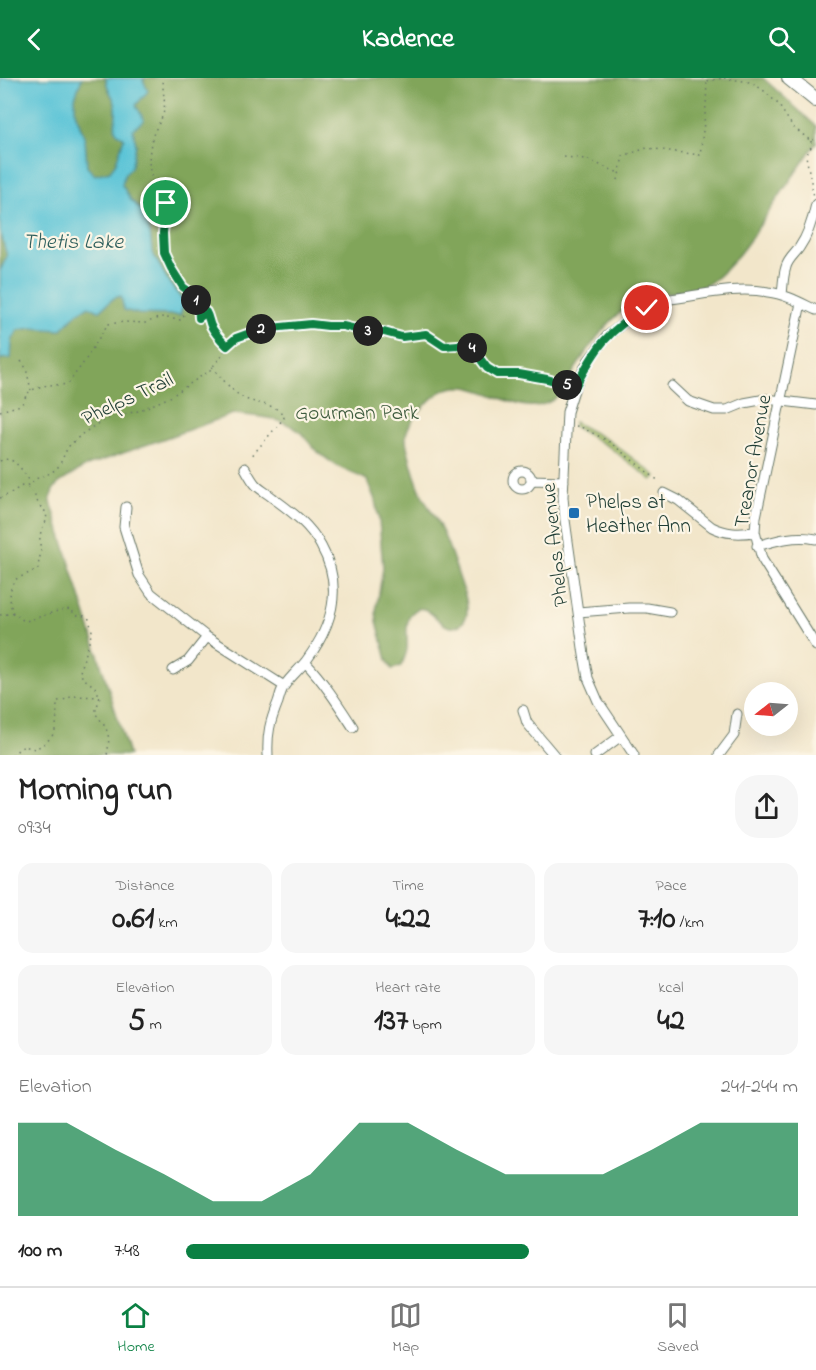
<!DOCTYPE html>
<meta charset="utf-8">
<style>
:root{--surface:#fff;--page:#f6f6f6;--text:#222;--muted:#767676;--line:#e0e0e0;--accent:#0b8043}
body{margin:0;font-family:"Indie Flower",sans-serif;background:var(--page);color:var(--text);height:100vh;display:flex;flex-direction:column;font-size:22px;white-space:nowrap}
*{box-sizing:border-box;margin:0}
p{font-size:20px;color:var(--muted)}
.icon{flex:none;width:33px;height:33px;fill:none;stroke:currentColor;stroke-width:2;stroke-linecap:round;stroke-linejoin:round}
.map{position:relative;height:677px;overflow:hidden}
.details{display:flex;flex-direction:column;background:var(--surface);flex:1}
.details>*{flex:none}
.needle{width:39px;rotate:253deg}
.fabs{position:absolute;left:744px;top:604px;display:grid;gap:12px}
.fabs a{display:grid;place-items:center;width:54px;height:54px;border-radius:50%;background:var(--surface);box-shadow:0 6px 24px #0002;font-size:30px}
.pin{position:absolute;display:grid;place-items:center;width:51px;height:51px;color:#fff;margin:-26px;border:3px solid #fff;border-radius:50%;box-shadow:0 2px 6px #0007}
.km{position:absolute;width:30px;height:30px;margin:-15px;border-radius:50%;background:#222;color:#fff;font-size:16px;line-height:30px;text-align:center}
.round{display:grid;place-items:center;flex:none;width:63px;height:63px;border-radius:24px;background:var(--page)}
.overview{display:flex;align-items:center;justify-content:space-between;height:102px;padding:0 18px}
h1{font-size:33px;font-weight:800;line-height:45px}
.figures{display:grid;grid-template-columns:repeat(3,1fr);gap:9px;height:102px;padding:6px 18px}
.figures div{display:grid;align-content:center;border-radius:15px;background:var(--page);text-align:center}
.figures b{font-size:30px;font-weight:800}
.figures small{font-size:16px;font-weight:400}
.figures p{font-size:16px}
.chart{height:168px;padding:12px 18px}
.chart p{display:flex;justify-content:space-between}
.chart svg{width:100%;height:108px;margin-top:6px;fill:var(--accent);opacity:.7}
ul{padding:0 18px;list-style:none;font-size:20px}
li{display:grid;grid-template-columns:96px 72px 1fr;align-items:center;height:45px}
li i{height:15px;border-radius:8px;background:var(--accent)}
header{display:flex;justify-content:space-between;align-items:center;height:78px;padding:0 18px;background:var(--accent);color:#fff;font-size:27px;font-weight:800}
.menu{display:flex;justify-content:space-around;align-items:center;height:84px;border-top:2px solid var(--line);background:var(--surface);font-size:16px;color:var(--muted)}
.menu a{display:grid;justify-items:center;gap:3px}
.menu .current{color:var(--accent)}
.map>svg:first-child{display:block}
</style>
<header><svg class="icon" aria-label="back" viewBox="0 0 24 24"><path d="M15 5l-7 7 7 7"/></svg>Kadence<svg class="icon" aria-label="search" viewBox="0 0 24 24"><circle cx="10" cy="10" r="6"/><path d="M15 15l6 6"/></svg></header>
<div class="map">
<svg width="816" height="677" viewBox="0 0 816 677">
<rect width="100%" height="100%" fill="#fcf5e5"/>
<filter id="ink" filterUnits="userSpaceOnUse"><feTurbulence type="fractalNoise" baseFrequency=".0167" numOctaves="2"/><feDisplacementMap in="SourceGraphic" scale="12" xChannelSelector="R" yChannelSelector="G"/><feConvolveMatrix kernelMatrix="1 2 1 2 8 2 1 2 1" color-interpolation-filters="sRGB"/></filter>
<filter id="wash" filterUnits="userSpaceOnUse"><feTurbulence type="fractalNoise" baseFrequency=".008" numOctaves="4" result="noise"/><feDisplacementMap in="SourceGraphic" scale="24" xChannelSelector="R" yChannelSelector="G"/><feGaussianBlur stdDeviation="1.35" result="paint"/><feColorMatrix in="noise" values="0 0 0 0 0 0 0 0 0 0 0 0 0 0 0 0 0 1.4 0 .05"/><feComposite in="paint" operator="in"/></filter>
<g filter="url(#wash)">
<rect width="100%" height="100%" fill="#f2e6ca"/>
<path fill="#a2be65" stroke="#607e4c" stroke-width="1.5" d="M 574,344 L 611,364 L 656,398 L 652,402 L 609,369 L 574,349 Z"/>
<path fill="#81a55a" stroke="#507147" stroke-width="1.5" d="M 81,0 L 106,0 C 106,11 113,18 116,28 C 117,35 114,48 116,53 C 117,55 122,58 124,60 L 116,85 L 110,94 L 94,97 L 87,89 L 85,61 L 75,34 L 75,19 Z
M 145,0 L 763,0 L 816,48 L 816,65 C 799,90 781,115 764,141 C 750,162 732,189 711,204 C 692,217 666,212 645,220 C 606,234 580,285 558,318 C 519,353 475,285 435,318 C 426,325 410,343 407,353 C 404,360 407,369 409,376 C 412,390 417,405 423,419 C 429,430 436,440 441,451 C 449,467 454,484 460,502 C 463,511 468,522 467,533 C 467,537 465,542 462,545 C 442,563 429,516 412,535 C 404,544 408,560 407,571 C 406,577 404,582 401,588 L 392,591 L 387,582 L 377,543 L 376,533 L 383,490 L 379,442 L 375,422 L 367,402 C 356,396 344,393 334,386 C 326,380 318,375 312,368 C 308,363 304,358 300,354 C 282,339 255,338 233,336 L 84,389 L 59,405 L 53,412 L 50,421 L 129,677 L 0,677 L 0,281 L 11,280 L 12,263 L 17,252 L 32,250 L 61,252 L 77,235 L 89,228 L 99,233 L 114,220 L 122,218 L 124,232 L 139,236 L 180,237 L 184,224 L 170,206 L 152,174 L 150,155 L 144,135 L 131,122 L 122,107 L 124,97 L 131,90 L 136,67 L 133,51 L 136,27 Z
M 0,153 L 7,178 L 0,193 Z"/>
<path fill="#5bc4d7" stroke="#3d8086" stroke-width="1.5" d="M 0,0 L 82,0 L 75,19 L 75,34 L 85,61 L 87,89 L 95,97 L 110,93 L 116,85 L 124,60 C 123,59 117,55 116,53 C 114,48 117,35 116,28 C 114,18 106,11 106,0 L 145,0 L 143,2 L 148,13 L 136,27 L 144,42 L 133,51 L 136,67 L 131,90 L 124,97 L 122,107 L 131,122 L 144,135 L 150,155 L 152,174 L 170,206 L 184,224 L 180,237 L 139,236 L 124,232 L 121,218 L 114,220 L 99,233 L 89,228 L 77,235 L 61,252 L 32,250 L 18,252 L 12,263 L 11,280 L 0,281 L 0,193 L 7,178 L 0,153 Z"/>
</g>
<g filter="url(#ink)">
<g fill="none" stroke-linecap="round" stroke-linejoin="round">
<g stroke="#697868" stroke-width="11">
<path id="minor" d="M 782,217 C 783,208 783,198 786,189 C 788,181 795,176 799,170 C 808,157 813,141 816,126
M 801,225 L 756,439 L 755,454 L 762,481 L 816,568
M 672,308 L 688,323 L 714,332 L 727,332 L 744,325 L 766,321 L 816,327
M 245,390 C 248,395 251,401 255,406 C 259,411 267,415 273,420 C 292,434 310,447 321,468 C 344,509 333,547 306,583 C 300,591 291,598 285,607 C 281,611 280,618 278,624 C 270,644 267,655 268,677
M513 402a9 9 0 1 1 18 0a9 9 0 1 1-18 0Z
M 531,402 L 564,403
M 664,415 L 678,422 L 712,449 C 726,456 739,456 755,454
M 126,429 L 124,449 L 139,497 L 151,515 L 207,559 L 284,608
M 757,468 C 777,462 795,457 816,461
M 578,534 L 629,530 L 647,530 L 670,534
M 305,584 C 324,604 338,626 353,649
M 173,592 L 188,583 L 207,559
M 523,632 L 527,645 L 554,677
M 595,677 L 621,658
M 634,677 L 598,623 L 588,600 L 584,577 L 565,442 L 563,419 L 567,334 L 575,309 L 588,283 L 607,258 L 634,237 L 647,230 L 670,221 C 702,217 736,208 768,214 C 785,216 801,225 816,232
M 719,677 L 734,657 L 737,636"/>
</g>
<g stroke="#697868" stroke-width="16">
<path id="highway" d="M 789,0 L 816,22"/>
</g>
<path stroke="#697868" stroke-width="1.5" stroke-dasharray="1.5 4.5" stroke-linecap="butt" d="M 702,0 L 709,3 L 723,0
M 724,0 L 749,4 L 762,11 L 778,26 L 793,49 L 811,63 L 816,61
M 811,63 L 811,69 L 806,78 L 814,119
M 564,79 L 586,81 L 619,95
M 618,102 L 623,78 L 647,70 L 700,77 L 706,28 L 707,2
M 185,211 C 196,219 199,225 199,239
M 199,240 L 206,234 L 210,240 L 210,247 C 216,254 219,261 227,267
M 21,283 L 26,290 L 31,312
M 212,289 C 223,301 233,316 248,322 C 259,326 281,327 284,340 L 250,380
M 0,333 L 21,327 C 24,324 25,318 28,315 C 32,311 44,307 50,307 C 56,306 63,308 69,305 C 70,304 73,298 74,297 C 88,281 96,263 108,246 L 125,244 L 145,245 L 161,239 L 180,242 C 201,219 171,198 165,176 C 160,159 168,143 166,126 C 165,119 152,104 150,93 C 148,83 150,67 153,57 C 156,49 163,40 164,32 C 166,21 161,11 164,0
M 576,348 L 581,349 L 608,363 L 660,404
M 0,383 C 14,376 22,393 30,403
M 0,420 L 9,416 L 22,408 L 28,407 L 39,399 L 51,395 L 59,388 L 66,373 L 69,368 L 82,356 L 97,346 L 112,339 L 138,333 L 170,319 L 209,293 L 220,280 L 227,268 L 235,260 L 261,251 L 311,246 L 328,248 L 343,248 L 369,253 L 384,254 L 402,259 L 427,257 L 444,268 L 458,267 L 472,270 L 487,290 L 497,296 L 519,296 L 547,301 L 568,307
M 13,535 C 9,525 9,512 14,502 L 38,491 C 38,484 41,477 41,471 C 41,469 40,467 40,466 C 39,456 42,449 47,442 L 46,434 C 40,430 36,422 34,415 L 28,411 L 27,408
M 0,537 L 14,535 L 24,543 L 26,543 L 58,533 L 70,531 L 76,537 L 84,538 L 89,541 L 92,553 L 86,575 L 81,588 L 80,595 L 83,600 L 95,609 L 100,619 L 95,635 C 108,651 111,656 107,677
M 12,677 L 18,672 L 24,668 L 35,671 C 59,658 56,651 57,626 L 58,623 L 67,621 L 72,618 L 100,619"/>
<use href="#minor" stroke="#fff" stroke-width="9"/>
<use href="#highway" stroke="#fff" stroke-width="14"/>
</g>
</g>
<g fill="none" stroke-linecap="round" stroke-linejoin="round" filter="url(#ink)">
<g stroke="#fff" stroke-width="12">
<path id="route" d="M 166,125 L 163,155 L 164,175 L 171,190 L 183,209 L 194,217 L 198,225 L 199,240 L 206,234 C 209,239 209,244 211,248 C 215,256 221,262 227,268 L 236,260 L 261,251 L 311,246 L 328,248 L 343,248 L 369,254 L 384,254 L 402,259 L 426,256 L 444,268 L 458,267 L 472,270 L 487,290 L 497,296 L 519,296 L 547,301 L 575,309 C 596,270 607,252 647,230"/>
</g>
<use href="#route" stroke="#0b8043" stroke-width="8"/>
</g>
<rect fill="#1f6fb2" stroke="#fcf5e5" stroke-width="2" x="568" y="429" width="12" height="12" rx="3"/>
<g text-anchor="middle" stroke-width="4.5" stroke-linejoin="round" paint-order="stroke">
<g font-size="21" fill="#1f3d34" stroke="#fcf5e5">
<text transform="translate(127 320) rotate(-25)" y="7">Phelps Trail</text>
<text transform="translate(752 383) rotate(-80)" y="7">Treanor Avenue</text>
<text transform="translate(554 467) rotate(-96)" y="7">Phelps Avenue</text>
</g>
<g font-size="21" fill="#405d40" stroke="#fcf5e5">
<text x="357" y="341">Gourman Park</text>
</g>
<g font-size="21" fill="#1f3d34" stroke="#fcf5e5" text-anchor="start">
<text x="586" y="430">Phelps at<tspan x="586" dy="24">Heather Ann</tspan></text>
</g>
<g font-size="22" font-style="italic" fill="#2e5f5d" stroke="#fcf5e5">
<text x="73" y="170">Thetis Lake</text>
</g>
</g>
</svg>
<div class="fabs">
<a><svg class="needle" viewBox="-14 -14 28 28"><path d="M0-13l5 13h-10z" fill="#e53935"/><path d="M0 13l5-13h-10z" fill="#767676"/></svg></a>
</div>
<div class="pin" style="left:166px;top:125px;background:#1e9e55"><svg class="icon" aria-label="arrive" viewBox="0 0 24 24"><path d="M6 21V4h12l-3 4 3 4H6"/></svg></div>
<div class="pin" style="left:647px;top:230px;background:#d93025"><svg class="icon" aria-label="check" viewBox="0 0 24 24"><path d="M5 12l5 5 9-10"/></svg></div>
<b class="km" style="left:196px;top:222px">1</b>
<b class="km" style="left:261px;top:251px">2</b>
<b class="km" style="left:368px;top:253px">3</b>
<b class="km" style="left:472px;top:270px">4</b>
<b class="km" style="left:567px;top:307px">5</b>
</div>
<section class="details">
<div class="overview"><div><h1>Morning run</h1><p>09:34</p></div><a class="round"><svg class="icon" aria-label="share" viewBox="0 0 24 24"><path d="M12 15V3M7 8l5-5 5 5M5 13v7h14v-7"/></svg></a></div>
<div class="figures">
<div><p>Distance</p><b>0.61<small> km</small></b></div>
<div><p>Time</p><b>4:22</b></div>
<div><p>Pace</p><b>7:10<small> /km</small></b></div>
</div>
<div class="figures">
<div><p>Elevation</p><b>5<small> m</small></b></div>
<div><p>Heart rate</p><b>137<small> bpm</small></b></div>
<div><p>kcal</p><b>42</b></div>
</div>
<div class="chart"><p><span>Elevation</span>241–244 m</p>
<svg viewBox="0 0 160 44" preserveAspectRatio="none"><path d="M0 44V6L10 6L20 17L30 27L40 38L50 38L60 27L70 6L80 6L90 17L100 27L110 27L120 27L130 17L140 6L150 6L160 6V44z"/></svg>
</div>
<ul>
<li><b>100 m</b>7:48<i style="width:56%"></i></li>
</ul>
</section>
<nav class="menu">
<a class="current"><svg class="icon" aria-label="home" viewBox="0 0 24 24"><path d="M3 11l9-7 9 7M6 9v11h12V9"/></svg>Home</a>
<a><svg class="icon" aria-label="map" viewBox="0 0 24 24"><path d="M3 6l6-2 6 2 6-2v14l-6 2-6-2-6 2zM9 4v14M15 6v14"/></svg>Map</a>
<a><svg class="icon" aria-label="saved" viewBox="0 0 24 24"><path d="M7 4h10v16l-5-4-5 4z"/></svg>Saved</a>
</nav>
